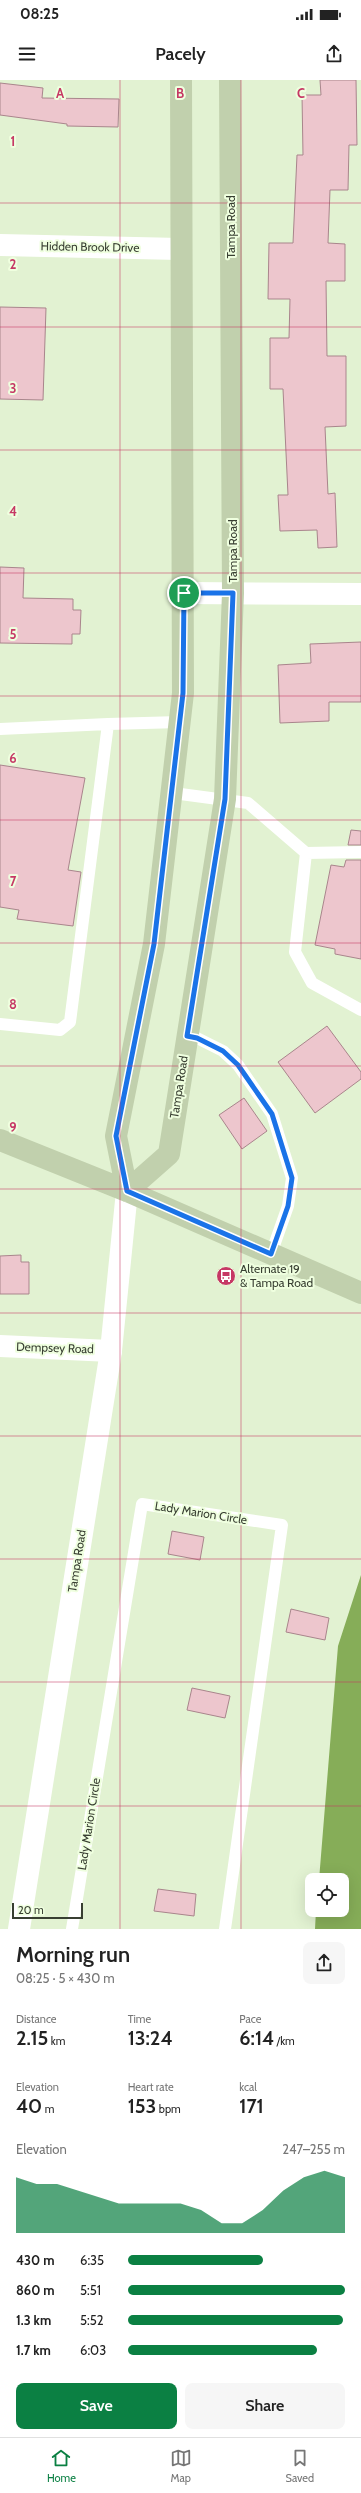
<!DOCTYPE html>
<meta charset="utf-8">
<style>
:root{--surface:#fff;--page:#f6f6f6;--text:#222;--muted:#767676;--line:#e0e0e0;--accent:#0b8043}
body{margin:0;font-family:Cabin,sans-serif;background:var(--page);color:var(--text);height:100vh;display:flex;flex-direction:column;font-size:15px;white-space:nowrap}
*{box-sizing:border-box;margin:0}
p{font-size:13px;color:var(--muted)}
.icon{flex:none;width:22px;height:22px;fill:none;stroke:currentColor;stroke-width:2;stroke-linecap:round;stroke-linejoin:round}
.map{position:relative;height:1849px;overflow:hidden}
.side{display:flex;flex-direction:column;background:var(--surface);flex:1}
.side>*{flex:none}
.buttons{position:absolute;left:305px;top:1793px;display:grid;gap:8px}
.buttons a{display:grid;place-items:center;width:44px;height:44px;border-radius:8px;background:var(--surface);box-shadow:0 4px 16px #0002;font-size:20px}
.scale{position:absolute;left:12px;bottom:10px;width:71px;box-sizing:border-box;padding-left:4px;border:2px solid #383f32;border-top:0;font-size:11px;line-height:14px;white-space:nowrap;color:#383f32;-webkit-text-stroke:3px #efffdf;paint-order:stroke}
.pin{position:absolute;display:grid;place-items:center;width:34px;height:34px;color:#fff;margin:-17px;border:2px solid #fff;border-radius:50%;box-shadow:0 1px 4px #0007}
.round{display:grid;place-items:center;flex:none;width:42px;height:42px;border-radius:8px;background:var(--page)}
.head{display:flex;align-items:center;justify-content:space-between;height:68px;padding:0 16px}
h1{font-size:22px;font-weight:600;line-height:30px}
.metrics{display:grid;grid-template-columns:repeat(3,1fr);gap:6px;height:68px;padding:4px 16px}
.metrics div{display:grid;align-content:center}
.metrics b{font-size:20px;font-weight:600}
.metrics small{font-size:11px;font-weight:400}
.metrics p{font-size:11px}
.chart{height:112px;padding:8px 16px}
.chart p{display:flex;justify-content:space-between}
.chart svg{width:100%;height:72px;margin-top:4px;fill:var(--accent);opacity:.7}
.cta{display:flex;gap:8px;margin-top:auto;padding:8px 16px}
.cta a{flex:1;height:46px;border-radius:8px;background:var(--accent);color:#fff;font-size:16px;font-weight:600;line-height:46px;text-align:center}
.cta a+a{background:var(--page);color:var(--text)}
ul{padding:0 16px;list-style:none;font-size:13px}
li{display:grid;grid-template-columns:64px 48px 1fr;align-items:center;height:30px}
li i{height:10px;border-radius:5px;background:var(--accent)}
.status{display:flex;justify-content:space-between;align-items:center;height:28px;padding:0 20px;background:var(--surface);direction:ltr}
.status svg{height:11px;fill:currentColor}
header{display:flex;justify-content:space-between;align-items:center;height:52px;padding:0 16px;background:var(--surface);font-size:18px;font-weight:600}
.dock{display:flex;justify-content:space-around;align-items:center;height:56px;border-top:1px solid var(--line);background:var(--surface);font-size:11px;color:var(--muted)}
.dock a{display:grid;justify-items:center;gap:2px}
.dock .current{color:var(--accent)}
.map>svg:first-child{display:block}
</style>
<div class="status"><b>08:25</b><svg viewBox="0 0 49 12"><path d="M0 12V9h3v3zM5 12V6h3v6zM10 12V3h3v9zM15 12V0h3v12zM26 1h20v11H26zM47 4h2v5h-2z"/></svg></div>
<header><svg class="icon" aria-label="menu" viewBox="0 0 24 24"><path d="M4 6h16M4 12h16M4 18h16"/></svg>Pacely<svg class="icon" aria-label="share" viewBox="0 0 24 24"><path d="M12 15V3M7 8l5-5 5 5M5 13v7h14v-7"/></svg></header>
<div class="map">
<svg width="361" height="1849" viewBox="0 0 361 1849">
<rect width="100%" height="100%" fill="#e2f2d2"/>
<path fill="#86ad58" d="M 361,1495 L 361,1849 L 315,1849 L 316,1830 L 342,1830 L 342,1800 L 319,1800 L 338,1566 Z"/>
<path fill="#edc6cd" stroke="#a9858c" d="M 320,0 L 356,0 L 357,65 L 349,65 L 348,110 L 330,110 L 328,163 L 345,164 L 345,201 L 326,201 L 327,276 L 346,276 L 346,346 L 325,347 L 328,414 L 335,413 L 337,467 L 318,468 L 317,450 L 280,451 L 278,415 L 288,415 L 283,309 L 270,309 L 270,258 L 289,258 L 290,219 L 268,219 L 269,163 L 293,163 L 297,75 L 303,75 L 302,15 L 321,15 Z
M 0,3 L 43,8 L 42,18 L 119,19 L 118,47 L 67,46 L 67,44 L 0,35 Z
M 0,227 L 46,228 L 43,320 L 0,319 Z
M 0,487 L 24,488 L 23,518 L 73,519 L 73,530 L 81,530 L 80,554 L 72,554 L 72,564 L 0,563 Z
M 361,562 L 361,622 L 329,622 L 329,641 L 280,643 L 278,585 L 311,583 L 310,564 Z
M 0,685 L 85,698 L 68,790 L 81,792 L 73,846 L 17,839 L 19,830 L 0,827 Z
M 351,750 L 361,751 L 361,765 L 348,765 Z
M 346,780 L 361,780 L 361,879 L 335,874 L 335,869 L 315,865 L 331,785 L 344,787 Z
M 327,946 L 361,992 L 361,999 L 315,1033 L 278,982 Z
M 244,1018 L 267,1051 L 242,1069 L 219,1035 Z
M 21,1175 L 21,1182 L 29,1182 L 29,1214 L 0,1214 L 0,1176 Z
M 172,1451 L 204,1457 L 200,1480 L 168,1474 Z
M 291,1529 L 329,1538 L 325,1560 L 286,1552 Z
M 192,1608 L 230,1616 L 225,1638 L 187,1630 Z
M 158,1809 L 196,1814 L 194,1836 L 154,1831 Z"/>
<g fill="none" stroke-linecap="round" stroke-linejoin="round">
<path stroke="#fff" stroke-width="12" d="M 0,649 L 108,644
M 173,713 L 248,723 L 306,773 L 361,772
M 306,773 L 295,872 L 312,903 L 361,930
M 0,944 L 60,950 L 70,942 L 108,644 L 180,642
M 187,956 L 197,958 L 223,971 L 238,985 L 272,1034 L 292,1098 L 288,1126 L 271,1174
M 72,1849 L 142,1424 L 282,1445 L 225,1849"/>
<path stroke="#fff" stroke-width="22" d="M 0,165 L 180,169
M 184,513 L 361,514
M 0,1266 L 111,1271"/>
<path stroke="#fff" stroke-width="22" d="M 19,1849 L 111,1271 L 127,1111"/>
<path stroke="#c1d0ad" stroke-width="22" d="M 0,1060 L 127,1111 L 361,1213
M 127,1111 L 169,1074 L 225,719 L 233,513 L 230,0
M 127,1111 L 116,1056 L 154,864 L 183,613 L 181,0"/>
</g>
<g fill="none" stroke-linecap="round" stroke-linejoin="round">
<g stroke="#fff" stroke-width="8">
<path id="route" d="M 184,513 L 233,513 L 225,719 L 187,956 L 197,958 L 223,971 L 238,985 L 272,1034 L 292,1098 L 288,1126 L 271,1174 L 127,1111 L 116,1056 L 154,864 L 183,613 Z"/>
</g>
<use href="#route" stroke="#1a73e8" stroke-width="5"/>
</g>
<path fill="none" stroke="#c63865" stroke-width="1" stroke-opacity="0.55" d="M 120,0 L 120,1849M 241,0 L 241,1849M 0,123 L 361,123M 0,247 L 361,247M 0,370 L 361,370M 0,493 L 361,493M 0,616 L 361,616M 0,740 L 361,740M 0,863 L 361,863M 0,986 L 361,986M 0,1109 L 361,1109M 0,1233 L 361,1233M 0,1356 L 361,1356M 0,1479 L 361,1479M 0,1602 L 361,1602M 0,1726 L 361,1726"/>
<defs>
<g id="bus-disc" transform="scale(1)"><circle r="9.5" fill="#c63865" stroke="#efffdf"/><path d="M-5-6H5V4H4V6H2V4H-2V6H-4V4H-5ZM-3.5-4V0h7V-4ZM-3.5 1.2v1.5H-2V1.2ZM2 1.2v1.5H3.5V1.2Z" fill="#fff"/></g>
</defs>
<g fill-rule="evenodd">
<use href="#bus-disc" x="226" y="1196"/>
</g>
<g text-anchor="middle" stroke-width="4" stroke-linejoin="round" paint-order="stroke">
<g font-size="12" fill="#383f32" stroke="#efffdf">
<text transform="translate(231 147) rotate(-90)" y="4">Tampa Road</text>
<text transform="translate(90 167) rotate(1)" y="4">Hidden Brook Drive</text>
<text transform="translate(233 471) rotate(-90)" y="4">Tampa Road</text>
<text transform="translate(179 1007) rotate(-81)" y="4">Tampa Road</text>
<text transform="translate(55 1268) rotate(2)" y="4">Dempsey Road</text>
<text transform="translate(201 1433) rotate(9)" y="4">Lady Marion Circle</text>
<text transform="translate(77 1481) rotate(-81)" y="4">Tampa Road</text>
<text transform="translate(89 1744) rotate(-81)" y="4">Lady Marion Circle</text>
</g>
<g font-size="12" fill="#383f32" stroke="#efffdf" text-anchor="start">
<text x="240" y="1193">Alternate 19<tspan x="240" dy="14">&amp; Tampa Road</tspan></text>
</g>
</g>
<g font-size="13" text-anchor="middle" font-weight="bold" fill="#c63865" stroke="#efffdf" stroke-width="4" stroke-linejoin="round" paint-order="stroke">
<text x="60" y="18">A</text>
<text x="180" y="18">B</text>
<text x="301" y="18">C</text>
<text x="13" y="66">1</text>
<text x="13" y="189">2</text>
<text x="13" y="313">3</text>
<text x="13" y="436">4</text>
<text x="13" y="559">5</text>
<text x="13" y="683">6</text>
<text x="13" y="806">7</text>
<text x="13" y="929">8</text>
<text x="13" y="1052">9</text>
</g>
</svg>
<div class="buttons">
<a><svg class="icon" aria-label="locate" viewBox="0 0 24 24"><circle cx="12" cy="12" r="6"/><path d="M12 2v4M12 18v4M2 12h4M18 12h4"/></svg></a>
</div>
<div class="scale">20 m</div>
<div class="pin" style="left:184px;top:513px;background:#1e9e55"><svg class="icon" aria-label="arrive" viewBox="0 0 24 24"><path d="M6 21V4h12l-3 4 3 4H6"/></svg></div>
</div>
<section class="side">
<div class="head"><div><h1>Morning run</h1><p>08:25 · 5 × 430 m</p></div><a class="round"><svg class="icon" aria-label="share" viewBox="0 0 24 24"><path d="M12 15V3M7 8l5-5 5 5M5 13v7h14v-7"/></svg></a></div>
<div class="metrics">
<div><p>Distance</p><b>2.15<small> km</small></b></div>
<div><p>Time</p><b>13:24</b></div>
<div><p>Pace</p><b>6:14<small> /km</small></b></div>
</div>
<div class="metrics">
<div><p>Elevation</p><b>40<small> m</small></b></div>
<div><p>Heart rate</p><b>153<small> bpm</small></b></div>
<div><p>kcal</p><b>171</b></div>
</div>
<div class="chart"><p><span>Elevation</span>247–255 m</p>
<svg viewBox="0 0 160 44" preserveAspectRatio="none"><path d="M0 44V10L10 14L20 14L30 18L40 22L50 26L60 26L70 26L80 26L90 30L100 38L110 38L120 30L130 18L140 10L150 6L160 10V44z"/></svg>
</div>
<ul>
<li><b>430 m</b>6:35<i style="width:62%"></i></li>
<li><b>860 m</b>5:51<i style="width:100%"></i></li>
<li><b>1.3 km</b>5:52<i style="width:99%"></i></li>
<li><b>1.7 km</b>6:03<i style="width:87%"></i></li>
</ul>
<div class="cta"><a>Save</a><a>Share</a></div>
</section>
<nav class="dock">
<a class="current"><svg class="icon" aria-label="home" viewBox="0 0 24 24"><path d="M3 11l9-7 9 7M6 9v11h12V9"/></svg>Home</a>
<a><svg class="icon" aria-label="map" viewBox="0 0 24 24"><path d="M3 6l6-2 6 2 6-2v14l-6 2-6-2-6 2zM9 4v14M15 6v14"/></svg>Map</a>
<a><svg class="icon" aria-label="saved" viewBox="0 0 24 24"><path d="M7 4h10v16l-5-4-5 4z"/></svg>Saved</a>
</nav>
